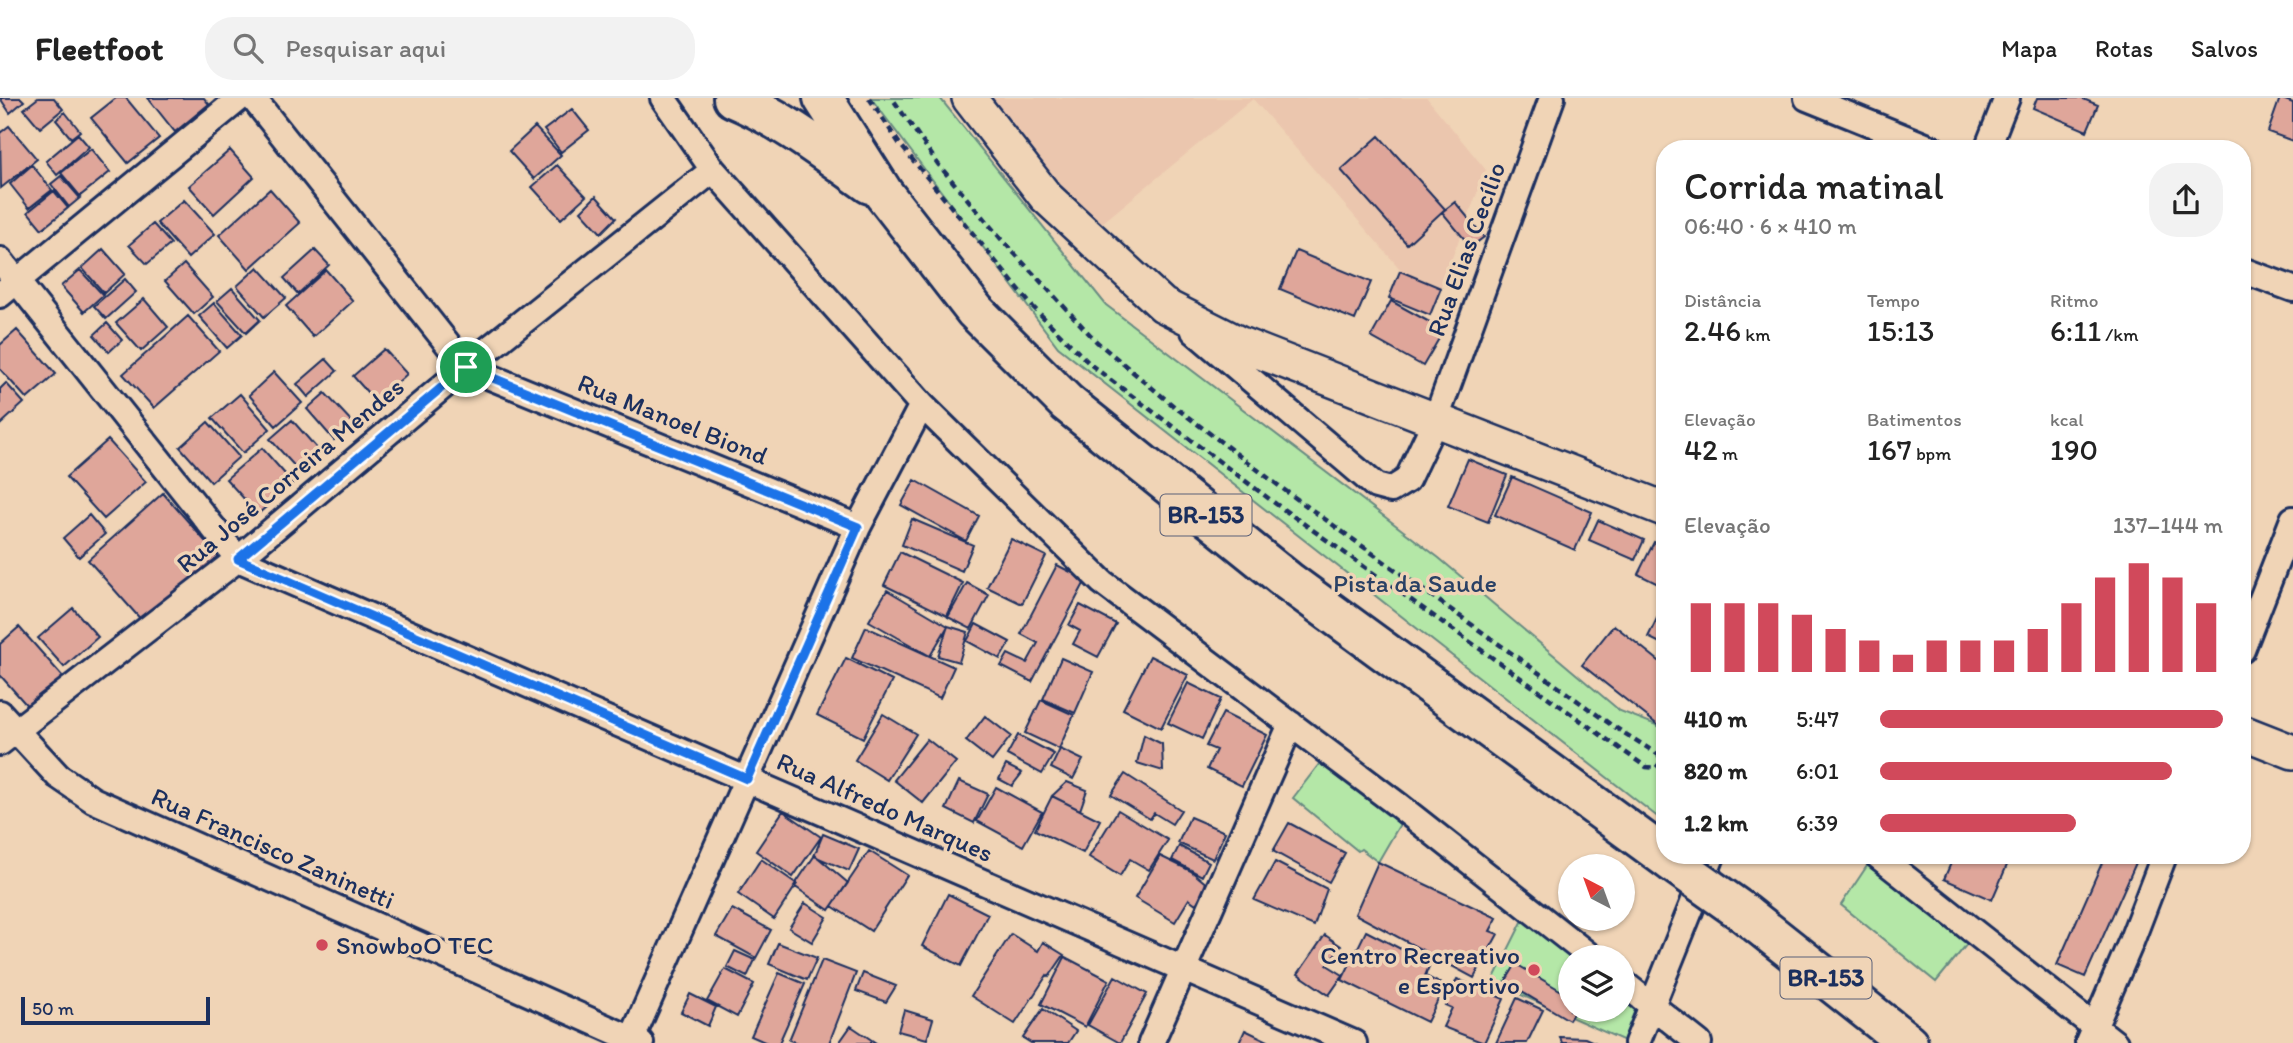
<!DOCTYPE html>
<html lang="pt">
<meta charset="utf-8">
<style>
:root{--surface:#fff;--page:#f2f2f2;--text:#222;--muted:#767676;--line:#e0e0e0;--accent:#d1495b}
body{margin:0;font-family:Itim,sans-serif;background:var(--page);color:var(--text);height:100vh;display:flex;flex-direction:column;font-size:26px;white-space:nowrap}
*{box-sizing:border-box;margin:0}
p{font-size:23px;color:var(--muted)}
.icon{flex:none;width:38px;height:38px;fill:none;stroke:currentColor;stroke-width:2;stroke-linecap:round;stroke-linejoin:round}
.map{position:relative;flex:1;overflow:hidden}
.details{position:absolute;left:1656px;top:42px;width:595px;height:724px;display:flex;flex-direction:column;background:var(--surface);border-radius:28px;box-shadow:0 2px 5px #0004}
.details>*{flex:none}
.needle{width:46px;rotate:319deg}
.buttons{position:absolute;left:1558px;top:756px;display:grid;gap:14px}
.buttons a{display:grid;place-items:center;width:77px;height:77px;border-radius:50%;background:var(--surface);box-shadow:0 2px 5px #0004;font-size:35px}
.scale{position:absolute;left:21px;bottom:18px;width:189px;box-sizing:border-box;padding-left:7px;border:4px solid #1b2f5e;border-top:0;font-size:19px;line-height:24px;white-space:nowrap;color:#1b2f5e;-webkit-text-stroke:5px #f0d4b6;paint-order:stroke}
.pin{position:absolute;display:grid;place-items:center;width:60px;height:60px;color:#fff;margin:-30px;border:4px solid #fff;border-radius:50%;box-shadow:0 2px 7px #0007}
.round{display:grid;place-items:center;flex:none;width:74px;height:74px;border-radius:28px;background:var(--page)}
.head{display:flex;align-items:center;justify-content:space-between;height:119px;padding:0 28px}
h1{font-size:38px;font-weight:600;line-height:52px}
.metrics{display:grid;grid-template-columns:repeat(3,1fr);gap:10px;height:119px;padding:7px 28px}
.metrics div{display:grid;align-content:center}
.metrics b{font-size:30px;font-weight:600}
.metrics small{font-size:19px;font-weight:400}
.metrics p{font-size:19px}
.chart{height:196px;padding:14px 28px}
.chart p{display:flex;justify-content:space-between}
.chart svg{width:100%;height:126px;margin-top:7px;stroke:var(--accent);stroke-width:6}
ul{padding:0 28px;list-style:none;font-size:23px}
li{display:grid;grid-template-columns:112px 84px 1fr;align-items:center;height:52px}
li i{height:18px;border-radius:9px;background:var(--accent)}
header{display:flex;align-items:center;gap:42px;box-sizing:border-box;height:98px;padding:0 35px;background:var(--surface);border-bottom:2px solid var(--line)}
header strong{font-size:33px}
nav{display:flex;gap:38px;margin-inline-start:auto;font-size:24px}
.search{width:490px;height:63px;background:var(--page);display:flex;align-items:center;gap:18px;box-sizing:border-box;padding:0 24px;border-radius:28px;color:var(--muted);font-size:26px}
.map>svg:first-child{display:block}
</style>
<header>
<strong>Fleetfoot</strong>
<div class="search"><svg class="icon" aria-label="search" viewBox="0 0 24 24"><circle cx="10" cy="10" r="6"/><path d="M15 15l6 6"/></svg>Pesquisar aqui</div>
<nav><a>Mapa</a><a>Rotas</a><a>Salvos</a></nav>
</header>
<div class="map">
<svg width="2293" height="945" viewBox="0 0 2293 945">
<rect width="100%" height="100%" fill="#f0d4b6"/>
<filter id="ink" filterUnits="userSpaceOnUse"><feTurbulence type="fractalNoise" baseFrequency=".0143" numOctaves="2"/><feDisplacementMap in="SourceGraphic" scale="14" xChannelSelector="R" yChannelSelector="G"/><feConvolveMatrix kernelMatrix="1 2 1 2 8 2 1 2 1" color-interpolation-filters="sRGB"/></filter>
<g filter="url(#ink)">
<path fill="#ebc6ae" d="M 990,0 L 1427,0 L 1486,72 L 1433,209 L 1253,1 L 1096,130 L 1023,44 Z"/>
<path fill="#b4e7a7" stroke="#688b82" stroke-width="2" d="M 871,0 L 940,0 L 1106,207 L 1439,460 L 1620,613 L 1664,630 L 1664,724 L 1058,249 Z
M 1320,665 L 1400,726 L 1378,764 L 1361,751 L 1358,753 L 1293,700 Z
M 1871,762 L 1972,840 L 1936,884 L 1841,807 Z
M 1525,818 L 1578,859 L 1570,859 L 1570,912 L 1622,912 L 1622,893 L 1644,910 L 1627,944 L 1492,884 Z"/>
<path fill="#dfa69a" stroke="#1b2f5e" stroke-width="2" d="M 0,0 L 21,0 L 24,3 L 10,15 Z
M 38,0 L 54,0 L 63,11 L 40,30 L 24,11 Z
M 116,0 L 126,0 L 159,40 L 128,65 L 91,20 Z
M 148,0 L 204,0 L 209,6 L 175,34 Z
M 2037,0 L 2081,0 L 2098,7 L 2087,33 L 2033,10 Z
M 2280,0 L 2293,5 L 2293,43 L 2268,34 Z
M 572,11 L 589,32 L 561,54 L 544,32 Z
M 65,14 L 80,33 L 71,40 L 56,22 Z
M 9,28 L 37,61 L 1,90 L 0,35 Z
M 535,29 L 561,57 L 534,81 L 509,53 Z
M 78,36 L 89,49 L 57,77 L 46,63 Z
M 1379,38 L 1445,111 L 1407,146 L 1341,72 Z
M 91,51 L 110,74 L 80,98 L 61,75 Z
M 230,52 L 254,79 L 214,116 L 189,88 Z
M 32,67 L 52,92 L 29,110 L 10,86 Z
M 557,67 L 586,98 L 561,121 L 532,89 Z
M 61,78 L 80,100 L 69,109 L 51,86 Z
M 270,91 L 300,125 L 249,171 L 219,137 Z
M 54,93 L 68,110 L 42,131 L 28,114 Z
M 596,98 L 616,120 L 601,135 L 581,113 Z
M 184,102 L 215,136 L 188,160 L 157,125 Z
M 1455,104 L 1484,139 L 1471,149 L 1442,114 Z
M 153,126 L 171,146 L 147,166 L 129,147 Z
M 103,151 L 125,176 L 104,195 L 82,170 Z
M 315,152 L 329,167 L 298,196 L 284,180 Z
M 1296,153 L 1371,184 L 1355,222 L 1280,191 Z
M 184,166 L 213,199 L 194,216 L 165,183 Z
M 258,169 L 286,200 L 264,219 L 237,188 Z
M 80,172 L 103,197 L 84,214 L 61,188 Z
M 326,172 L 353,203 L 313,239 L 286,208 Z
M 1400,173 L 1441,190 L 1430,217 L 1389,200 Z
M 125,181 L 136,194 L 106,221 L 94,208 Z
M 232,190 L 260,222 L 246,235 L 217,203 Z
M 144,201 L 168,229 L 141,253 L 116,225 Z
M 1391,203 L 1444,232 L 1423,268 L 1371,239 Z
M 214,205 L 242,237 L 227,250 L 199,218 Z
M 188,218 L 219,253 L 154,310 L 123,276 Z
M 107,225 L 122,242 L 109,254 L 94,237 Z
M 17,232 L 56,276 L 27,301 L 0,271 L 0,247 Z
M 384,251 L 407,276 L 376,304 L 353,278 Z
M 326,261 L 337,273 L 308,299 L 297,286 Z
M 274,274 L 302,305 L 276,328 L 249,297 Z
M 6,285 L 24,305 L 0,327 L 0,291 Z
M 325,295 L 353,325 L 334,342 L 307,311 Z
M 240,296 L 270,331 L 243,355 L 212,320 Z
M 292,322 L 320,354 L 299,373 L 270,341 Z
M 208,324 L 239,359 L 211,384 L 180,349 Z
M 108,342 L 146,384 L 104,421 L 66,379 Z
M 262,350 L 293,385 L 258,416 L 226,381 Z
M 1468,361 L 1507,377 L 1488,424 L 1448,408 Z
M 1512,379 L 1592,414 L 1575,452 L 1495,417 Z
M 915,382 L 979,418 L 966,443 L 901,407 Z
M 163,395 L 219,459 L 144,525 L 88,462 Z
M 89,417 L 105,436 L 79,459 L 63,440 Z
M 912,421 L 973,447 L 962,473 L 902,447 Z
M 1598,422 L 1644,442 L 1635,462 L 1589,442 Z
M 1011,441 L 1046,458 L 1022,506 L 987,489 Z
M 1654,444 L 1664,449 L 1664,489 L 1638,476 Z
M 900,454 L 963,485 L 947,518 L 884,487 Z
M 1057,467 L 1086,482 L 1032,584 L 1001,568 L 1008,556 L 1027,565 L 1038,545 L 1021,536 Z
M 967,485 L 989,497 L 971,531 L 948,519 Z
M 887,492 L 948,528 L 930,558 L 869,523 Z
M 1664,506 L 1664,547 L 1648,539 Z
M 1080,507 L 1116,526 L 1098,559 L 1073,546 L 1080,533 L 1069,527 Z
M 73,510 L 98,539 L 64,569 L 38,540 Z
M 976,526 L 1010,544 L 1000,561 L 967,543 Z
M 1614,527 L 1664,567 L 1664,632 L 1582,567 Z
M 948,528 L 968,534 L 959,564 L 938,558 Z
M 19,529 L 64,580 L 30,611 L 0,577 L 0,546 Z
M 866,529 L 954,569 L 940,600 L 852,560 Z
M 1150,558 L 1188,577 L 1161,630 L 1123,611 Z
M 846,560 L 892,583 L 863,640 L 817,617 Z
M 1061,560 L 1093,574 L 1075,615 L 1043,601 Z
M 1188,585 L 1221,601 L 1202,641 L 1168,625 Z
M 1041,602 L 1074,617 L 1059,651 L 1025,635 Z
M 1223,615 L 1267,637 L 1242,688 L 1207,671 L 1216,652 L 1206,648 Z
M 883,616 L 916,636 L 887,682 L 855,662 Z
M 985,618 L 1011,638 L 992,663 L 966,643 Z
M 1018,637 L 1054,656 L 1042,676 L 1007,657 Z
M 1144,637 L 1162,646 L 1163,673 L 1137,665 Z
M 927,641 L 956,664 L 923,705 L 894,682 Z
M 1060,651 L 1083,662 L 1073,681 L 1051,670 Z
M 1006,667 L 1022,675 L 1012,688 L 999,681 Z
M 1125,676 L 1181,712 L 1172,726 L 1154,715 L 1150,721 L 1111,697 Z
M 959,683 L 988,696 L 974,725 L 946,711 Z
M 1067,684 L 1087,692 L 1080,712 L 1052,698 Z
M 996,689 L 1042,714 L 1023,748 L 977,723 Z
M 1052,698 L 1100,722 L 1083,755 L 1035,732 Z
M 1118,712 L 1168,742 L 1149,772 L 1130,761 L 1120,778 L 1089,759 Z
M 783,713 L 821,739 L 793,779 L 756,753 Z
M 1190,719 L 1225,734 L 1213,761 L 1178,745 Z
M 1289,725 L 1345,755 L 1329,784 L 1273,753 Z
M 823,736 L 859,751 L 849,773 L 814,758 Z
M 1179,748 L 1209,764 L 1202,778 L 1172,762 Z
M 869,753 L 907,777 L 871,833 L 832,808 Z
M 815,757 L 848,785 L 829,812 L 794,788 Z
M 1160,758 L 1191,773 L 1208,787 L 1196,806 L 1189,801 L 1175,824 L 1135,800 Z
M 1954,758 L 2011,758 L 1992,802 L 1944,781 Z
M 2105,758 L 2139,758 L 2085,879 L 2057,867 Z
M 761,761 L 797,786 L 774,821 L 738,796 Z
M 1275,764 L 1327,791 L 1314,828 L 1254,802 Z
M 1378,764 L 1497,820 L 1490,833 L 1498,836 L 1474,880 L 1355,816 Z
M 948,796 L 988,816 L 961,868 L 922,848 Z
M 805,805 L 827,819 L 812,844 L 789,830 Z
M 732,811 L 771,832 L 756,860 L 716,838 Z
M 1366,833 L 1430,866 L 1425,878 L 1445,888 L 1427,924 L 1342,882 Z
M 1011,836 L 1038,853 L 1043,844 L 1064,857 L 1049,879 L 1047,877 L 1015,926 L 971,898 Z
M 1325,837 L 1341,848 L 1327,867 L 1343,877 L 1329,897 L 1298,876 Z
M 778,845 L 817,860 L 807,882 L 769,866 Z
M 735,853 L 755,862 L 747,879 L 727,869 Z
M 1065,859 L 1109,882 L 1085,929 L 1041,906 Z
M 822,862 L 856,875 L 829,945 L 797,945 L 789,942 Z
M 1516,866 L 1570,898 L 1570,912 L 1575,912 L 1569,922 L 1505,884 Z
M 725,871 L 754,886 L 737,919 L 707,903 Z
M 779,875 L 805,886 L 779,945 L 767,945 L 751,938 Z
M 863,875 L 896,888 L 886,904 L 856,893 Z
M 1115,878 L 1147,896 L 1120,945 L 1088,927 Z
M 1457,881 L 1504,901 L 1484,945 L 1443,929 L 1452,910 L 1445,907 Z
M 690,896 L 716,909 L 708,928 L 681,914 Z
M 1517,900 L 1543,912 L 1527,945 L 1496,945 Z
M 1043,911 L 1076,933 L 1068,945 L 1031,945 L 1023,940 Z
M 904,912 L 933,921 L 927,941 L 898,933 Z
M 851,928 L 876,945 L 839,945 Z
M 1245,932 L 1268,943 L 1267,945 L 1239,945 Z
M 1560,939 L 1585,940 L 1596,945 L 1562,945 Z"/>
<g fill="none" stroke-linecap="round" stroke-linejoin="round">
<g stroke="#1b2f5e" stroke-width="30">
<path id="street" d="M 253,0 L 466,269 L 858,429
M 663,0 L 713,72 L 922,307 L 1102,484 L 1398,707 L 1591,859
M 1807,0 L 1933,51
M 1987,51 L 2007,0
M 0,162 L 238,461 L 1354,945
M 2242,172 L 2293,191
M 0,197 L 240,0
M 1194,233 L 1376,388 L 1391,392 L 1407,382 L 1436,321 L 1552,0
M 2242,552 L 2293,421
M 0,615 L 58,678 L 93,702 L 641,945
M 0,645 L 238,461 L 466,269 L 713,72
M 1878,758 L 2115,945
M 1622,884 L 1699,945
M 2088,944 L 2131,844 L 2164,758
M 630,945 L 858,429 L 922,307
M 1151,945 L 1291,626
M 1637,945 L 1712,758"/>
</g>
<g stroke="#1b2f5e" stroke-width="38">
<path id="secondary" d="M 969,0 L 1046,99 L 1163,207 L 1240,246 L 1664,411
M 2242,634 L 2293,654"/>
</g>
<g stroke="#1b2f5e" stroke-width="44">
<path id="highway" d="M 733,0 C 783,21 826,55 870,86
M 823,0 L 884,96 L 975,213 L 1067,305 L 1288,483 L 1672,764
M 1744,815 L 1908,945"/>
</g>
<path stroke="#1b2f5e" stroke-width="4.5" stroke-dasharray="7 5" stroke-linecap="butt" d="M 869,0 L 899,45 L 1032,208 L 1091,267 L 1276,406 L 1646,669 L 1656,670 L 1661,664 L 1659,657 L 1610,626 L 1283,391 L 1175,309 L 1097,244 L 1001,141 L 938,66 L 892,0"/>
<use href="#street" stroke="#f0d4b6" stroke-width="24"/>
<use href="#secondary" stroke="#f0d4b6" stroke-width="33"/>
<use href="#highway" stroke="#f0d4b6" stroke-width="38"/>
<g stroke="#1b2f5e" stroke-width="44" stroke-linecap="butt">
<path id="highway-bridge" d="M 1672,764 L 1744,815"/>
</g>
<use href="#highway-bridge" stroke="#f0d4b6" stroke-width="38"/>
</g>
</g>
<g fill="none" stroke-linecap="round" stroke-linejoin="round" filter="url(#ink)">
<g stroke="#fff" stroke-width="14">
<path id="route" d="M 466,269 L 858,429 L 747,681 L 238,461 Z"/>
</g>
<use href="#route" stroke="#1a73e8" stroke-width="9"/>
</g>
<g fill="#d1495b" stroke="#f0d4b6" stroke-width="2.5">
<circle cx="322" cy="847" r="7"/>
<circle cx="1534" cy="872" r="7"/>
</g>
<g text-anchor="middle" stroke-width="7" stroke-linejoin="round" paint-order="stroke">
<g fill="#f0d4b6" stroke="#5b6078" stroke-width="2">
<rect x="1160.5" y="396.5" width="91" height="41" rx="5"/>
<rect x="1780.5" y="859.5" width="91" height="41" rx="5"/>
</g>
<g font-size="24" font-weight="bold" fill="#1b2f5e">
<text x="1206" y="425">BR-153</text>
<text x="1826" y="888">BR-153</text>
</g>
<g font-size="26" fill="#1b2f5e" stroke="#f0d4b6">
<text transform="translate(1466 151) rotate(-70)" y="9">Rua Elias Cecílio</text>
<text transform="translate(673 321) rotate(22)" y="9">Rua Manoel Biond</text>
<text transform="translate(290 377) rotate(-40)" y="9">Rua José Correira Mendes</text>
<text transform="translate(885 709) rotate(24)" y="9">Rua Alfredo Marques</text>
<text transform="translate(273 750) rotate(24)" y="9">Rua Francisco Zaninetti</text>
</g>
<g font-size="26" fill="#2a4165" stroke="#f0d4b6">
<text x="1415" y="494">Pista da Saude</text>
</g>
<g font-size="26" fill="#1b2f5e" stroke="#f0d4b6" text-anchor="start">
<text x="336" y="856">SnowboO TEC</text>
<text x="1520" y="866" text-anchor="end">Centro Recreativo<tspan x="1520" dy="30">e Esportivo</tspan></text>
</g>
</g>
</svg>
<div class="buttons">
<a><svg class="needle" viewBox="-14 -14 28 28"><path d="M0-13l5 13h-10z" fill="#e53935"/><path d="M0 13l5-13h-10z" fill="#767676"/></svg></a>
<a><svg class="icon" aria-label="layers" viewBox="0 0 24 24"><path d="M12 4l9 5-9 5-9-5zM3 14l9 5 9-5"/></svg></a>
</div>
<div class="scale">50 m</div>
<div class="pin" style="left:466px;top:269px;background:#1e9e55"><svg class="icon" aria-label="arrive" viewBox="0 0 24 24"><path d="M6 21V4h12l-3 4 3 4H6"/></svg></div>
<section class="details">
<div class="head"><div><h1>Corrida matinal</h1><p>06:40 · 6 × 410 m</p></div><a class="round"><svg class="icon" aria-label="share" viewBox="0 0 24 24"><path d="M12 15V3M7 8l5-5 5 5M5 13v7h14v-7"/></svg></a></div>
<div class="metrics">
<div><p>Distância</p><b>2.46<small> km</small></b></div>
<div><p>Tempo</p><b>15:13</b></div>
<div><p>Ritmo</p><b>6:11<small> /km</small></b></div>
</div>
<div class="metrics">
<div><p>Elevação</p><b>42<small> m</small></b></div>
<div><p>Batimentos</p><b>167<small> bpm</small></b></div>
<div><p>kcal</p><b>190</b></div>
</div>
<div class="chart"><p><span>Elevação</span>137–144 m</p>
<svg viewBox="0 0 160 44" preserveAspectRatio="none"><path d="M5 44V20M15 44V20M25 44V20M35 44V24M45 44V29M55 44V33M65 44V38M75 44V33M85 44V33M95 44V33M105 44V29M115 44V20M125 44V11M135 44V6M145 44V11M155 44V20"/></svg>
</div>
<ul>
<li><b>410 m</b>5:47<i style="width:100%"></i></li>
<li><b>820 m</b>6:01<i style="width:85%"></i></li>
<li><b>1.2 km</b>6:39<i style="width:57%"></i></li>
</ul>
</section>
</div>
